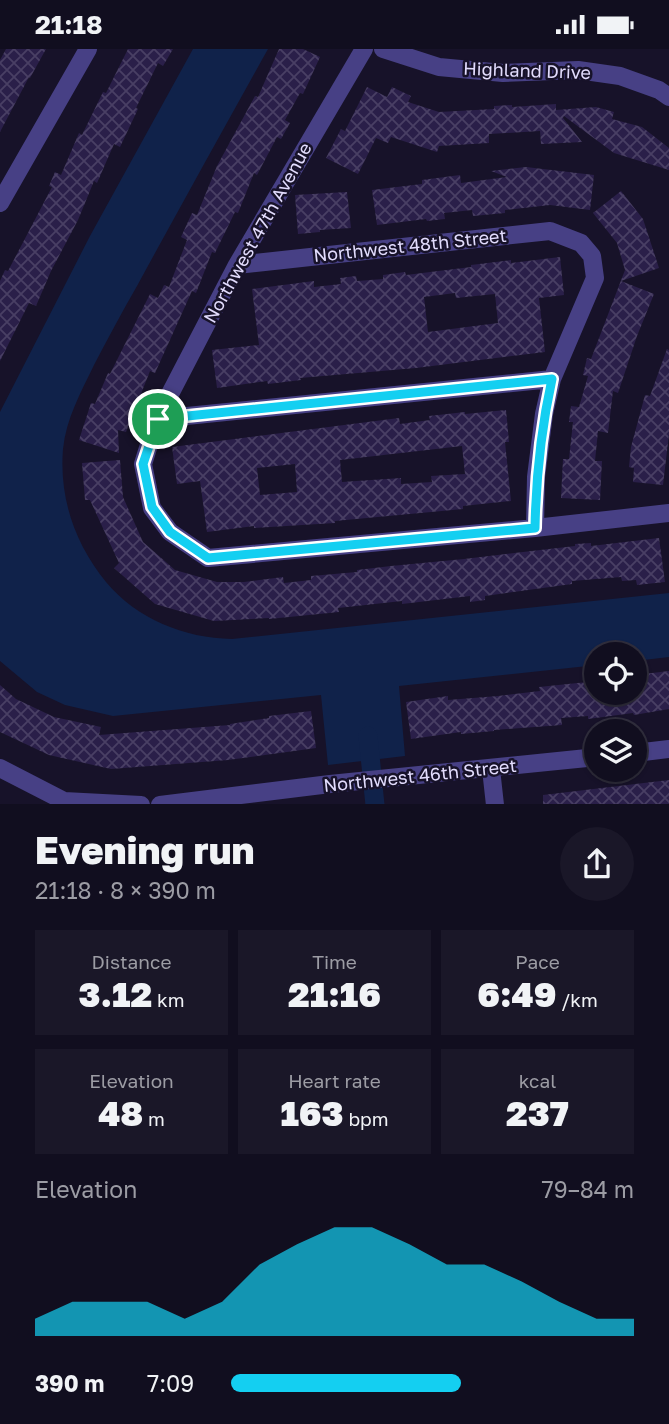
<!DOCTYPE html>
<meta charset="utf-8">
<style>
:root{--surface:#110e1f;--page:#1a1728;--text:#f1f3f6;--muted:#9c9ca4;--line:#302e3d;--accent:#14cff1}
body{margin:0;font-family:"Golos Text",sans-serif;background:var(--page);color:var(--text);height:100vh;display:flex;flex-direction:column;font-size:26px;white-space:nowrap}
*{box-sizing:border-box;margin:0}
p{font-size:23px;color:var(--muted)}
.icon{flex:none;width:38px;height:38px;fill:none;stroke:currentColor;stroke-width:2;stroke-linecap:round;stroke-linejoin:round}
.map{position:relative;height:755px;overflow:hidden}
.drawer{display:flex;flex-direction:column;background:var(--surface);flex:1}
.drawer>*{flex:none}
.tools{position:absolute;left:584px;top:593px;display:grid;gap:14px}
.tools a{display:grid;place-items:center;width:63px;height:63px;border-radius:50%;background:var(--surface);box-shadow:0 2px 5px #0004,0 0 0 2px var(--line);font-size:35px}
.pin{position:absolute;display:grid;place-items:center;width:60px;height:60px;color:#fff;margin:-30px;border:4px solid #fff;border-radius:50%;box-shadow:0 2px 7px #0007}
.round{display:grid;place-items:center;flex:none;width:74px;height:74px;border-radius:37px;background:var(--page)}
.head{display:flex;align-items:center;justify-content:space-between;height:119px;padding:0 35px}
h1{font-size:38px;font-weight:800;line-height:52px}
.figures{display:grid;grid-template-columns:repeat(3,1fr);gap:10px;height:119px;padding:7px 35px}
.figures div{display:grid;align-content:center;border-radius:0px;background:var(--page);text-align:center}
.figures b{font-size:35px;font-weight:800}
.figures small{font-size:19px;font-weight:400}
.figures p{font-size:19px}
.chart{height:196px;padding:14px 35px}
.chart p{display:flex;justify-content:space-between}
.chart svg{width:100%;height:126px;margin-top:7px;fill:var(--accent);opacity:.7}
ul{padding:0 35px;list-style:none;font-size:23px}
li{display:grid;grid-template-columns:112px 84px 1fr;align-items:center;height:52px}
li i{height:18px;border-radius:9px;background:var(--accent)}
.status{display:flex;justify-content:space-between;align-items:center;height:49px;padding:0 35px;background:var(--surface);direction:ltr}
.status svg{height:19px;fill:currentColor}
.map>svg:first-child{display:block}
</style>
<div class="status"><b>21:18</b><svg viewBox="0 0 49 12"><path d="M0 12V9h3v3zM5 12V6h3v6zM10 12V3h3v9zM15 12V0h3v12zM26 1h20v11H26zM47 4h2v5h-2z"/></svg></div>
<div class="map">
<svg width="669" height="756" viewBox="0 0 669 756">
<defs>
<pattern id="building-cross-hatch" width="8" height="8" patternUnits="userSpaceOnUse" patternTransform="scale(1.75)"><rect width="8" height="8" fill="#2a1f49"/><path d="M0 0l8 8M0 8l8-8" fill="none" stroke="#493f64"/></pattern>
</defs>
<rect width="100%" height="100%" fill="#171229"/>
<path fill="#10224a" d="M 193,0 L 268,0 C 224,79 180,158 137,237 C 122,263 108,289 94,316 C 81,343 66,370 63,400 C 59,449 75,495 106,533 C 137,570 184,589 232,590 L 669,544 L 669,608 L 635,612 L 635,606 L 597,606 L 597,616 L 399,637 L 405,707 L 328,716 L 321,646 L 113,667 L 65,656 L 37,643 L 0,612 L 0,363 L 90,187 Z"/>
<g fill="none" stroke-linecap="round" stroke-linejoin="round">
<path stroke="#10224a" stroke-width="19" d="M 368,687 L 375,756"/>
</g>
<path fill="url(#building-cross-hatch)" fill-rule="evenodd" d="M 6,0 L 46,0 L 30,29 L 29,28 L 0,83 L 0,11 Z
M 128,0 L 173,0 L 163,17 L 158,14 L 136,59 L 138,60 L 120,98 L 114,95 L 97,134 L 94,132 L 78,171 L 51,222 L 36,257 L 29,254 L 0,312 L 0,232 L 5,221 L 8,222 L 52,138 L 49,137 L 55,123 L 61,126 L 79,84 L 82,86 L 103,43 L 106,44 Z
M 279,0 L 303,0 L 320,8 L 303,45 L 300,44 L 285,71 L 290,74 L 281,90 L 277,88 L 257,126 L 254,124 L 238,164 L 235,163 L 215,204 L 212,203 L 196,244 L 192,242 L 155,324 L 150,322 L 126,383 L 118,381 L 119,404 L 79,391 L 91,354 L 95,355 L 108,324 L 110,325 L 150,245 L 158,249 L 164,236 L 169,238 L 187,191 L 181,188 L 192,164 L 197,166 L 217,117 L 255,47 L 258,48 Z
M 367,38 L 387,48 L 392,38 L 411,47 L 408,53 L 439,63 L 494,60 L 494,57 L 512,56 L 512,58 L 556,55 L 556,61 L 596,58 L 614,63 L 612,70 L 642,78 L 669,99 L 669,121 L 614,104 L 564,67 L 563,69 L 582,93 L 541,95 L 540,82 L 489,85 L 489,94 L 439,97 L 437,103 L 391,88 L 388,94 L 376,89 L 358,125 L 326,109 L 341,80 L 345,82 Z
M 526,118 L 594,126 L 590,161 L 550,156 L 505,161 L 505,164 L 473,167 L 472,161 L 444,164 L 445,170 L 427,172 L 426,170 L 377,176 L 372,141 L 422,135 L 422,131 L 460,126 L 461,134 L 507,128 L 491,122 Z
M 621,142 L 643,170 L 659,219 L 621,232 L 654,245 L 637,287 L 618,344 L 613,342 L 608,384 L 598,382 L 595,412 L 602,412 L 600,451 L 561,449 L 563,410 L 569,410 L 573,373 L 569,373 L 571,357 L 579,358 L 588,327 L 583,326 L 587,309 L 591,310 L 625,221 L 617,194 L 593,164 Z
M 347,143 L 351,179 L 320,181 L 320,183 L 298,185 L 295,146 Z
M 560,208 L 564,246 L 539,249 L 545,303 L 416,319 L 300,329 L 301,331 L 268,335 L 267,332 L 217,339 L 212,301 L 259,296 L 252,240 L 314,232 L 314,238 L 341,235 L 340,229 L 356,227 L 357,232 L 383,230 L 383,226 L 405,223 L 406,226 L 471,218 L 471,216 L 511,211 L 511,214 ZM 455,244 L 456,249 L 495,245 L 498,274 L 428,283 L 424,248 Z
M 667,300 L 669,301 L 669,385 L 663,436 L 633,433 L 634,419 L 629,418 L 631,398 L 645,346 L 650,347 Z
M 506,361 L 509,393 L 505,393 L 511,452 L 463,457 L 463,460 L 335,472 L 335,474 L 254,479 L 254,477 L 207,483 L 200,432 L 177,435 L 172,398 L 399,369 L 400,375 L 430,371 L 429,367 L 465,363 L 465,365 ZM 462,397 L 465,425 L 431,427 L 432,433 L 401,435 L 401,429 L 342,433 L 340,411 ZM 295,415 L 297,443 L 260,446 L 257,419 Z
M 120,411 L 123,448 L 143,493 L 175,521 L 217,533 L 244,533 L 283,528 L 284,534 L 311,531 L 311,527 L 357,523 L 357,521 L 391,517 L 464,510 L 575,497 L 575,495 L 591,494 L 591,497 L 659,489 L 665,533 L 637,536 L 636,531 L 622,532 L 621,528 L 572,532 L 572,535 L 485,547 L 485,551 L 470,553 L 470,547 L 402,555 L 402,552 L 338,559 L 339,563 L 269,570 L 269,569 L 214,572 L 155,555 L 114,519 L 119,514 L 90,451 L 85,451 L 82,414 Z
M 669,622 L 669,660 L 634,666 L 633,664 L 588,670 L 588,667 L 561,669 L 562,676 L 494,681 L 494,682 L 461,685 L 461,683 L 411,690 L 406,653 L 448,647 L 448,651 L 498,647 L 540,642 L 539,638 L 597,632 L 597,644 L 635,644 L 635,626 Z
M 0,636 L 16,650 L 54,668 L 101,678 L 99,686 L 230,676 L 230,675 L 269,669 L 269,667 L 311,662 L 316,699 L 228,711 L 111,720 L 49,706 L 0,683 Z
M 669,731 L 669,755 L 543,755 L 543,746 Z"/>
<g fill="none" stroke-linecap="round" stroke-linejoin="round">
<path stroke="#474085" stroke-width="18" d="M 364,0 L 237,216 L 157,370 L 143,415 L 152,459 L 170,483 L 208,509 L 535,479 L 669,464
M 383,0 L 439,18 L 503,24 L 578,21 L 620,27 L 659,41 L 669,48
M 0,154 L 88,0
M 237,216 L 550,182 L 581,194 L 592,207 L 595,229 L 552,330 L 544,365 L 536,428 L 535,479
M 157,370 L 552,330
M 635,704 L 669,700
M 0,719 L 64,752 L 141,756
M 491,720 L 495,756
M 160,756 L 330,735 L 597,708"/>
</g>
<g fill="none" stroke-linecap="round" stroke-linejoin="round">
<g stroke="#fff" stroke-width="14">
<path id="route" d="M 552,330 C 541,380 536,428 535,479 L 208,509 L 170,483 L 152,458 L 143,415 L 158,370 Z"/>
</g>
<use href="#route" stroke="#14cff1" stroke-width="9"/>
</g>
<g text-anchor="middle" stroke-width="5" stroke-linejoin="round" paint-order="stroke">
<g font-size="18" fill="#e2dcfd" stroke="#171229">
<text transform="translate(527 22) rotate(2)" y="6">Highland Drive</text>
<text transform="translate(258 184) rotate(-61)" y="6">Northwest 47th Avenue</text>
<text transform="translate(410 197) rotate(-6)" y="6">Northwest 48th Street</text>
<text transform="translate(420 727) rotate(-6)" y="6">Northwest 46th Street</text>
</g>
</g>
</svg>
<div class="tools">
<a><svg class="icon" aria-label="locate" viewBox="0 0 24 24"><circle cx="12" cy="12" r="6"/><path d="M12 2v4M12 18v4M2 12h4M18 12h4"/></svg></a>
<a><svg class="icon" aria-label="layers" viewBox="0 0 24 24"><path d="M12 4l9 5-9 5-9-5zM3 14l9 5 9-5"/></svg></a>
</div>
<div class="pin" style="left:158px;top:370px;background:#1e9e55"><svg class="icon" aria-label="arrive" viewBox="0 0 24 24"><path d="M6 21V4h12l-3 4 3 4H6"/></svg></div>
</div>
<section class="drawer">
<div class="head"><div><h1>Evening run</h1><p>21:18 · 8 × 390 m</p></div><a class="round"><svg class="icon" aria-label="share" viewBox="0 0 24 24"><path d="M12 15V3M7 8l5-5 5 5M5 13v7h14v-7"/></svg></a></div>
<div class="figures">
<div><p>Distance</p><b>3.12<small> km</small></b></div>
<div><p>Time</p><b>21:16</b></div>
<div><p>Pace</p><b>6:49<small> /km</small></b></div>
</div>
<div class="figures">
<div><p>Elevation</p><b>48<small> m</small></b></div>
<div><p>Heart rate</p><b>163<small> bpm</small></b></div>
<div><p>kcal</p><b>237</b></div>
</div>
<div class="chart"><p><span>Elevation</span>79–84 m</p>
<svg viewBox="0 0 160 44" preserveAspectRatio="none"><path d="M0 44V38L10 32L20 32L30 32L40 38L50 32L60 19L70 12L80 6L90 6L100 12L110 19L120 19L130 25L140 32L150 38L160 38V44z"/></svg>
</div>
<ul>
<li><b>390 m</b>7:09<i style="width:57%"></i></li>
</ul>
</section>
